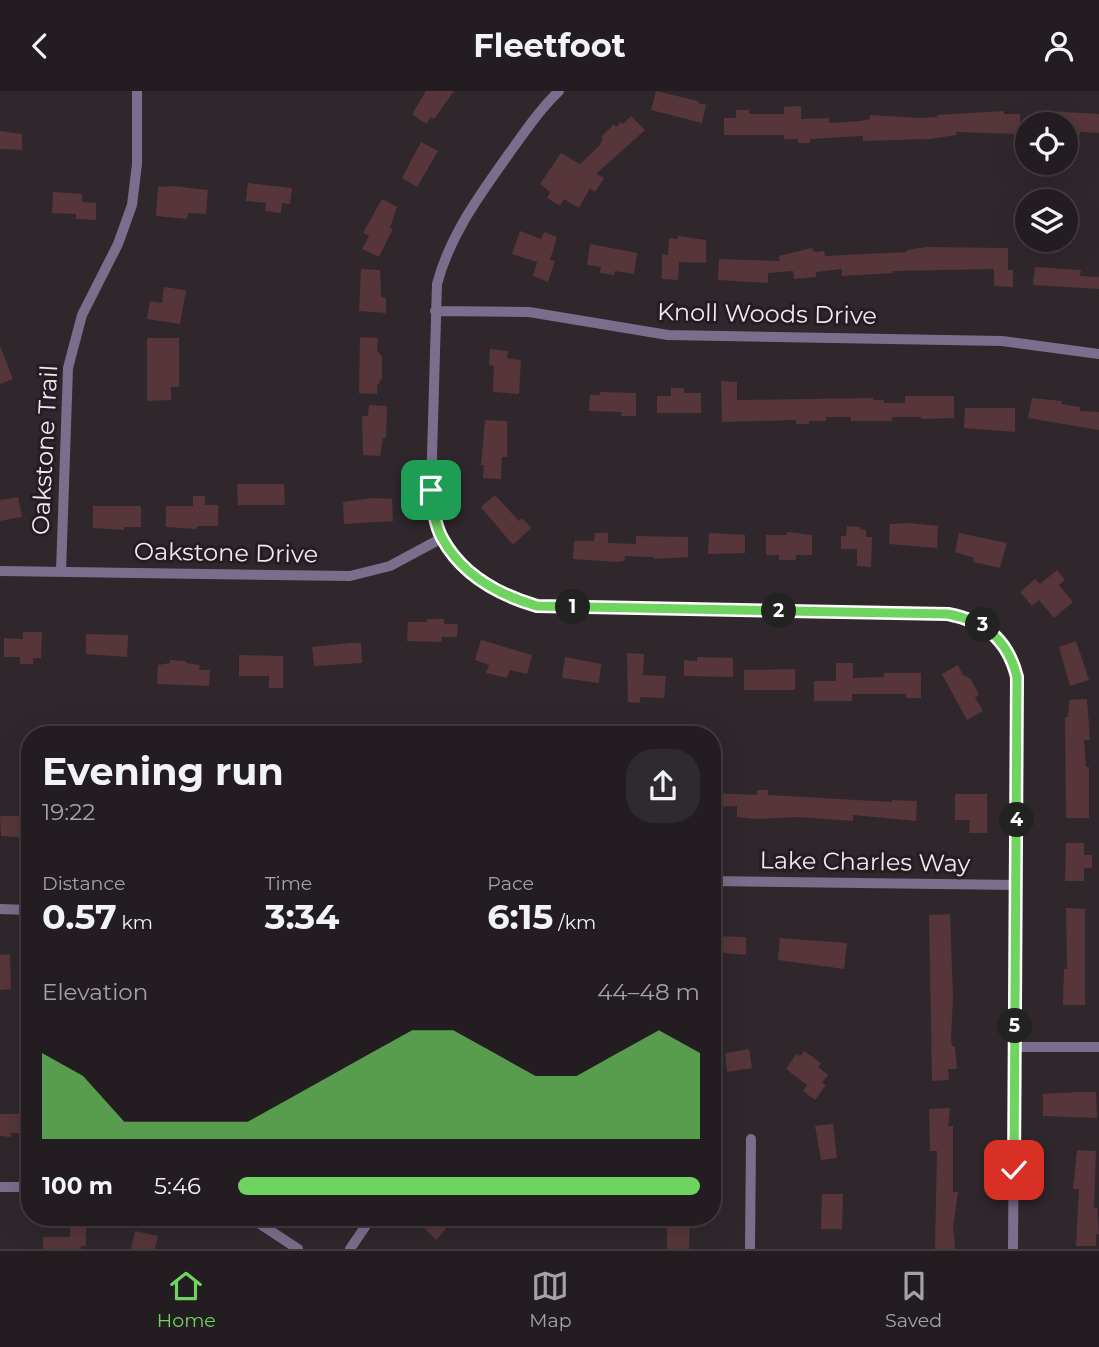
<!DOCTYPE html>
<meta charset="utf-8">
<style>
:root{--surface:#231d21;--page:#2f2a2e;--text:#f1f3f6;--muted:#a3a2a5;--line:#403b3f;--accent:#6fd360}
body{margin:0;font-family:Montserrat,sans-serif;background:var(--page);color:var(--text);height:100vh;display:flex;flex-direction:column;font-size:26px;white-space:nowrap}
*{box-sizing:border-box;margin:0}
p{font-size:23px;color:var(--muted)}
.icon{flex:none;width:38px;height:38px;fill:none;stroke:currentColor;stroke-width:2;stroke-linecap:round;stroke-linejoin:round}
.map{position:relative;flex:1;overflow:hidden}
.sheet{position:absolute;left:21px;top:635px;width:700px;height:500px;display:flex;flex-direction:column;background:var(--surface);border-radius:28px;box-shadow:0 7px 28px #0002,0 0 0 2px var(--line)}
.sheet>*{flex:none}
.controls{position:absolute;left:1015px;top:21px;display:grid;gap:14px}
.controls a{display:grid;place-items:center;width:63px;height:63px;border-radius:50%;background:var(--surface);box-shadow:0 7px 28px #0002,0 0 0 2px var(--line);font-size:35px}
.pin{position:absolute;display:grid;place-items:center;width:60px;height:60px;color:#fff;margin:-30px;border-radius:14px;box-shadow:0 4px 10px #0006}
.km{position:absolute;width:35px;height:35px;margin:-18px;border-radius:50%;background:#222;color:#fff;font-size:19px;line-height:35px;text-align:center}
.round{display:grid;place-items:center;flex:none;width:74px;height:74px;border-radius:28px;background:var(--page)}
.head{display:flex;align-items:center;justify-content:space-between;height:119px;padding:0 21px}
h1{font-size:38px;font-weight:700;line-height:52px}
.figures{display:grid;grid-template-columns:repeat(3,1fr);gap:10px;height:119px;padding:7px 21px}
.figures div{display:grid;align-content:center}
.figures b{font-size:35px;font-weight:700}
.figures small{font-size:19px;font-weight:400}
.figures p{font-size:19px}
.chart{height:196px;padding:14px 21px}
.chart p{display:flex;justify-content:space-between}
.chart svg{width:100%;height:126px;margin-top:7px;fill:var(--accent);opacity:.7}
ul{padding:0 21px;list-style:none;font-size:23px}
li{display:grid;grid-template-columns:112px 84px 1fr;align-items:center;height:52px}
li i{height:18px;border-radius:9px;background:var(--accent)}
header{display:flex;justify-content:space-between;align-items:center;height:91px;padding:0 21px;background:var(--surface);font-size:32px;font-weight:700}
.menu{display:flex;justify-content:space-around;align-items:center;height:98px;border-top:2px solid var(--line);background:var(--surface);font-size:19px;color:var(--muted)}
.menu a{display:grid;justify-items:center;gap:4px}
.menu .current{color:var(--accent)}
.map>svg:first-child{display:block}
</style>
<header><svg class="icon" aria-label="back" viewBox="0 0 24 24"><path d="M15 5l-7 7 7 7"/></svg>Fleetfoot<svg class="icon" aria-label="person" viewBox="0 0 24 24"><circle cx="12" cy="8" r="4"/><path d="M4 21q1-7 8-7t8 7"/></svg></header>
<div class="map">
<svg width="1099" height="1158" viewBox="0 0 1099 1158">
<rect width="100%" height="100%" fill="#2f272c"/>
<path fill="#56363a" d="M 426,0 L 454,0 L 434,28 L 431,26 L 426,33 L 412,23 Z
M 656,0 L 698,10 L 698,12 L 706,14 L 702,32 L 651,19 Z
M 801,15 L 801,28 L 829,27 L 829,32 L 861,30 L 870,28 L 870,24 L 921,27 L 938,26 L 937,24 L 1004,20 L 1004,23 L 1020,23 L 1020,43 L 956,41 L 957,44 L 929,48 L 863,50 L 863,45 L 810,48 L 810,52 L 798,52 L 798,48 L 784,48 L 784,44 L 724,44 L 724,27 L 736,27 L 736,19 L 749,19 L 749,23 L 784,23 L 784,16 Z
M 1048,20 L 1099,23 L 1099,42 L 1080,41 L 1080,44 L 1066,44 L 1066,33 L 1048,33 Z
M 631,25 L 645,39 L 596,83 L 604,87 L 595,101 L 590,97 L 579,117 L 564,108 L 560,115 L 547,107 L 550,101 L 540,93 L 561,62 L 580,73 L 599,55 L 603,48 L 601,46 L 614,33 L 616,36 L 621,31 L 623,33 Z
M 0,40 L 22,43 L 22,59 L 0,58 Z
M 421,51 L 438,60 L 417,96 L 402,87 Z
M 248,92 L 292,97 L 290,113 L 282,112 L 281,122 L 265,120 L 266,112 L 246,110 Z
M 173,95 L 208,99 L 206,123 L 188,122 L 187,128 L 156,125 L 158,96 Z
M 53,101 L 82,103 L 82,111 L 96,112 L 96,129 L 76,128 L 76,123 L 52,122 Z
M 382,108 L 397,116 L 390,137 L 393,138 L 379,166 L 362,158 L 369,145 L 363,142 Z
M 520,140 L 541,148 L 544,141 L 557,146 L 550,169 L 555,170 L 548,191 L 533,185 L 537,171 L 512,163 Z
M 678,145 L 706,149 L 706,172 L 679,171 L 678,189 L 662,188 L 662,163 L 668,164 L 669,147 L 678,148 Z
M 590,153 L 637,162 L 634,183 L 615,180 L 614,184 L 600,182 L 601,176 L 587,174 Z
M 926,156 L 1008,157 L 1008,179 L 1013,179 L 1013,196 L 994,195 L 994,178 L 893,180 L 893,182 L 842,185 L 842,178 L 816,181 L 816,186 L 794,188 L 793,180 L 768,182 L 768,192 L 718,189 L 719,168 L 780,170 L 779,165 L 811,157 L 815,161 L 824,160 L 825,165 L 907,161 L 907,159 Z
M 1035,176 L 1081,179 L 1080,185 L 1099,186 L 1099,198 L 1033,194 Z
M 361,178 L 380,179 L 381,206 L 386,207 L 386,222 L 359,220 Z
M 164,196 L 186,199 L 180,233 L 147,228 L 150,210 L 162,212 Z
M 360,246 L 378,247 L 377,260 L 382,266 L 382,287 L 377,295 L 377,303 L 359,302 Z
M 147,247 L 179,247 L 179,296 L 171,296 L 171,309 L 147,310 Z
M 0,255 L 13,288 L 0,293 Z
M 490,258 L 508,260 L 507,267 L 521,269 L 519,303 L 493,301 L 494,275 L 489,274 Z
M 721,290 L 737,291 L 737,309 L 873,307 L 873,309 L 884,309 L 884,312 L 905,312 L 905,305 L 954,305 L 954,327 L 921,328 L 921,326 L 892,326 L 892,330 L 851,330 L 851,326 L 826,326 L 826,330 L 809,330 L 809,333 L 796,333 L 796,329 L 722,331 Z
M 671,297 L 684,297 L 684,302 L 701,302 L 701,322 L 657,322 L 657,305 L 671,305 Z
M 600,301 L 636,302 L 636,325 L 621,325 L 622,321 L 589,320 L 590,304 L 600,304 Z
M 1032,307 L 1062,310 L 1061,313 L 1080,316 L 1080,320 L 1099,321 L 1099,339 L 1028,327 Z
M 369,314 L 387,315 L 386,347 L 383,347 L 380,365 L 363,364 L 362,325 L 368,325 Z
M 965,317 L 1015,317 L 1015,341 L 964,337 Z
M 485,329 L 507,330 L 507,366 L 502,366 L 501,388 L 483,387 L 484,374 L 481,374 Z
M 237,393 L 284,393 L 285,414 L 238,414 Z
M 495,404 L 519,430 L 522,427 L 531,437 L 513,454 L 481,416 Z
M 193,405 L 205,405 L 205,414 L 218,414 L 218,435 L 197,435 L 197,438 L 166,436 L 166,415 L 193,415 Z
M 18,406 L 22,426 L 0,430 L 0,409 Z
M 372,407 L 392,408 L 393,430 L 344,433 L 343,411 Z
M 93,415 L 141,415 L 141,436 L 124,436 L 124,439 L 93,437 Z
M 909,432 L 938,435 L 937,457 L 889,453 L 890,433 Z
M 847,435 L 860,436 L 860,438 L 866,439 L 866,446 L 872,446 L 871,476 L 857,475 L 857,458 L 841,458 L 841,445 L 846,445 Z
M 787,441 L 812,444 L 812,464 L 796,464 L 796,469 L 779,469 L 779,464 L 766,464 L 766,444 L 787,444 Z
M 595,442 L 608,442 L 608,452 L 636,453 L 636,445 L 688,446 L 688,466 L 654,468 L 654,466 L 625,465 L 624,470 L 616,471 L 573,468 L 574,450 L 594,450 Z
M 709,442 L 745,444 L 745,462 L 708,463 Z
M 959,442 L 1007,452 L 1000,477 L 973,471 L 974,467 L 955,461 Z
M 1057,479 L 1065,489 L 1059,494 L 1073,511 L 1054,527 L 1039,509 L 1032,515 L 1020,501 L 1035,488 L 1040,493 Z
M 427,528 L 444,528 L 444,533 L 458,533 L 457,546 L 442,546 L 441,551 L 407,550 L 408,531 L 427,531 Z
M 23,541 L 42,541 L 41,567 L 33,567 L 33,573 L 20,573 L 20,566 L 4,566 L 4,547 L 23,548 Z
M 86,543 L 128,544 L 127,566 L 86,563 Z
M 481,549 L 532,564 L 527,583 L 510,579 L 507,587 L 486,582 L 489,574 L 475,569 Z
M 1076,550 L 1089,589 L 1070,595 L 1059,556 Z
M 351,552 L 361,552 L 362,572 L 314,575 L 312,556 Z
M 627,562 L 644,563 L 643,584 L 666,585 L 664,607 L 640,606 L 640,612 L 628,611 Z
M 239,564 L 283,565 L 283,597 L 269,597 L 269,585 L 239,585 Z
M 565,566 L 601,573 L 599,592 L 562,587 Z
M 697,566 L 733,567 L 733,586 L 684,585 L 684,569 L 697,570 Z
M 170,569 L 186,570 L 186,572 L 200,574 L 199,579 L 210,579 L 209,595 L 157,593 L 158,574 L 170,572 Z
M 836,572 L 853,572 L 853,587 L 884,586 L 884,582 L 921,582 L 921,607 L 906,607 L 906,603 L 852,603 L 852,610 L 814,610 L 814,590 L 836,590 Z
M 958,574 L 963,584 L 971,588 L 979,604 L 975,606 L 983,620 L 967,629 L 942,583 Z
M 795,578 L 795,599 L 744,599 L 744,579 Z
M 1087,608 L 1090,649 L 1084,649 L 1086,676 L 1089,676 L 1089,727 L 1066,727 L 1065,626 L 1068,626 L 1069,609 Z
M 757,699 L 768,699 L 768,704 L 892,711 L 892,709 L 917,710 L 916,730 L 853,724 L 853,730 L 800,726 L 754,728 L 737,726 L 737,715 L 712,716 L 712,702 L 757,704 Z
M 955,703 L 987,703 L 987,742 L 969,742 L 970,729 L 955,729 Z
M 0,725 L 30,725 L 30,747 L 1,745 Z
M 1066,752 L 1084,752 L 1084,764 L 1092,764 L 1092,777 L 1084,777 L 1084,790 L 1065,790 Z
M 1066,817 L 1085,818 L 1085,914 L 1063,914 L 1064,878 L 1067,878 Z
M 950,823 L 953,905 L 951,948 L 952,955 L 955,955 L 957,978 L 948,978 L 949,989 L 932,990 L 929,824 Z
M 712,845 L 746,846 L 746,864 L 712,861 Z
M 780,847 L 847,852 L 844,878 L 778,869 Z
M 10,863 L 11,898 L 0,899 L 0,864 Z
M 749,958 L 752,977 L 727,981 L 725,962 Z
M 804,960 L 821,972 L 818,976 L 828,984 L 822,992 L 826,994 L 815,1009 L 803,1000 L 807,994 L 786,978 L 796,963 L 800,965 Z
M 1079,1001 L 1096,1001 L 1097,1027 L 1043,1025 L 1043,1003 Z
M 950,1017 L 948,1035 L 953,1035 L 953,1101 L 958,1101 L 953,1136 L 955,1158 L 935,1158 L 937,1060 L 930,1060 L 929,1018 Z
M 0,1023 L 28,1023 L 27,1042 L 11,1042 L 11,1046 L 0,1045 Z
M 833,1033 L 837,1067 L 821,1069 L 815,1035 Z
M 1077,1059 L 1096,1060 L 1094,1117 L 1097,1117 L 1099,1143 L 1096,1143 L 1096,1155 L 1076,1155 L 1079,1098 L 1073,1098 Z
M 822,1103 L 843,1103 L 842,1138 L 821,1138 Z
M 415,1127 L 455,1127 L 436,1149 Z
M 667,1130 L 690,1131 L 689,1158 L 667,1158 Z
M 70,1137 L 86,1137 L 86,1155 L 81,1155 L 81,1158 L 43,1158 L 43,1146 L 70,1146 Z
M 135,1140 L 158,1145 L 155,1158 L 131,1158 Z"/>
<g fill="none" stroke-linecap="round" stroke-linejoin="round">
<path stroke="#7b6e8c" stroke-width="10" d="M 559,0 C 539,19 524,42 508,64 C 479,105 450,144 437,193 L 431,399 C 433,414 434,433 442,447 C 462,484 499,505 537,515 L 948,523 C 985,529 1008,549 1017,586 L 1013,1158
M 435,220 L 529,221 L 668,244 L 1002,250 L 1099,263
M 0,480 L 350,485 L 390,475 L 442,447
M 61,481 L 68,277 L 82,224 L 118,153 L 132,114 L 137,73 L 137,0
M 712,790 L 1016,794
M 0,818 L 30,819
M 1015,956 L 1099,956
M 0,1096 L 30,1096
M 251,1127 L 298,1158
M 350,1158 L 371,1127
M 750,1158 L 751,1048"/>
</g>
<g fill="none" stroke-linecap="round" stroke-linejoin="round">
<g stroke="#fff" stroke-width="14">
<path id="route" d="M 431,399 C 433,414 434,432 442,447 C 462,484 499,504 537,515 L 948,523 C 985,530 1008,549 1017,586 L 1014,1079"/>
</g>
<use href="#route" stroke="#6fd360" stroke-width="9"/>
</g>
<g text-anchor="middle" stroke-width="6" stroke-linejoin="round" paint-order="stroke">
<g font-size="24" fill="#efeaed" stroke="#251d23">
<text transform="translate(767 223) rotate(1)" y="8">Knoll Woods Drive</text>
<text transform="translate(45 359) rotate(-87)" y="8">Oakstone Trail</text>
<text transform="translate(226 462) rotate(1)" y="8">Oakstone Drive</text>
<text transform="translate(865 771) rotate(1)" y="8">Lake Charles Way</text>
</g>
</g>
</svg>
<div class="controls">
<a><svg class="icon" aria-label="locate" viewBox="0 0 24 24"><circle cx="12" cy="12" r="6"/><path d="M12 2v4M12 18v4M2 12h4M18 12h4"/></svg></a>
<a><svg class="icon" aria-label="layers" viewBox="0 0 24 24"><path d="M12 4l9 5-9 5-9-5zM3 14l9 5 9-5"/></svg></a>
</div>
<div class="pin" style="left:431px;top:399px;background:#1e9e55"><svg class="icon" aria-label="arrive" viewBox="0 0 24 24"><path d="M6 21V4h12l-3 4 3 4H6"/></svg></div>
<div class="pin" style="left:1014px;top:1079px;background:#d93025"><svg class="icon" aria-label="check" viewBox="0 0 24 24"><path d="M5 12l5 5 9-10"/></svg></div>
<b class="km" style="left:573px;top:516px">1</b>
<b class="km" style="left:779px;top:520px">2</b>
<b class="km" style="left:983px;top:534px">3</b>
<b class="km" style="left:1017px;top:729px">4</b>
<b class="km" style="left:1015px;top:935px">5</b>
<section class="sheet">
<div class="head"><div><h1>Evening run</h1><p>19:22</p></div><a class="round"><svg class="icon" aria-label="share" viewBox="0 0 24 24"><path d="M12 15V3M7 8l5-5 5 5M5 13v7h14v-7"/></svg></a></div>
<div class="figures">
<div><p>Distance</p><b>0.57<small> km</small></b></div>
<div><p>Time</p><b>3:34</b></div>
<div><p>Pace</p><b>6:15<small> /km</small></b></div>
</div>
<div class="chart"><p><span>Elevation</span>44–48 m</p>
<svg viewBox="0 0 160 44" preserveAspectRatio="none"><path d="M0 44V14L10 22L20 38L30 38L40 38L50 38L60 30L70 22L80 14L90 6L100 6L110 14L120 22L130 22L140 14L150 6L160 14V44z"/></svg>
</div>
<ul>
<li><b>100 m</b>5:46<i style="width:100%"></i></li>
</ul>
</section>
</div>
<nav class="menu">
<a class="current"><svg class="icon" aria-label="home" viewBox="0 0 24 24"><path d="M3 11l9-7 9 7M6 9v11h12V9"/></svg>Home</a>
<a><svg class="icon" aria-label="map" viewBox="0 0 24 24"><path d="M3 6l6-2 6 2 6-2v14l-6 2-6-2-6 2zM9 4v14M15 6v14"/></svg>Map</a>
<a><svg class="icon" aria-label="saved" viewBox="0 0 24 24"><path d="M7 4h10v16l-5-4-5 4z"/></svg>Saved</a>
</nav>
